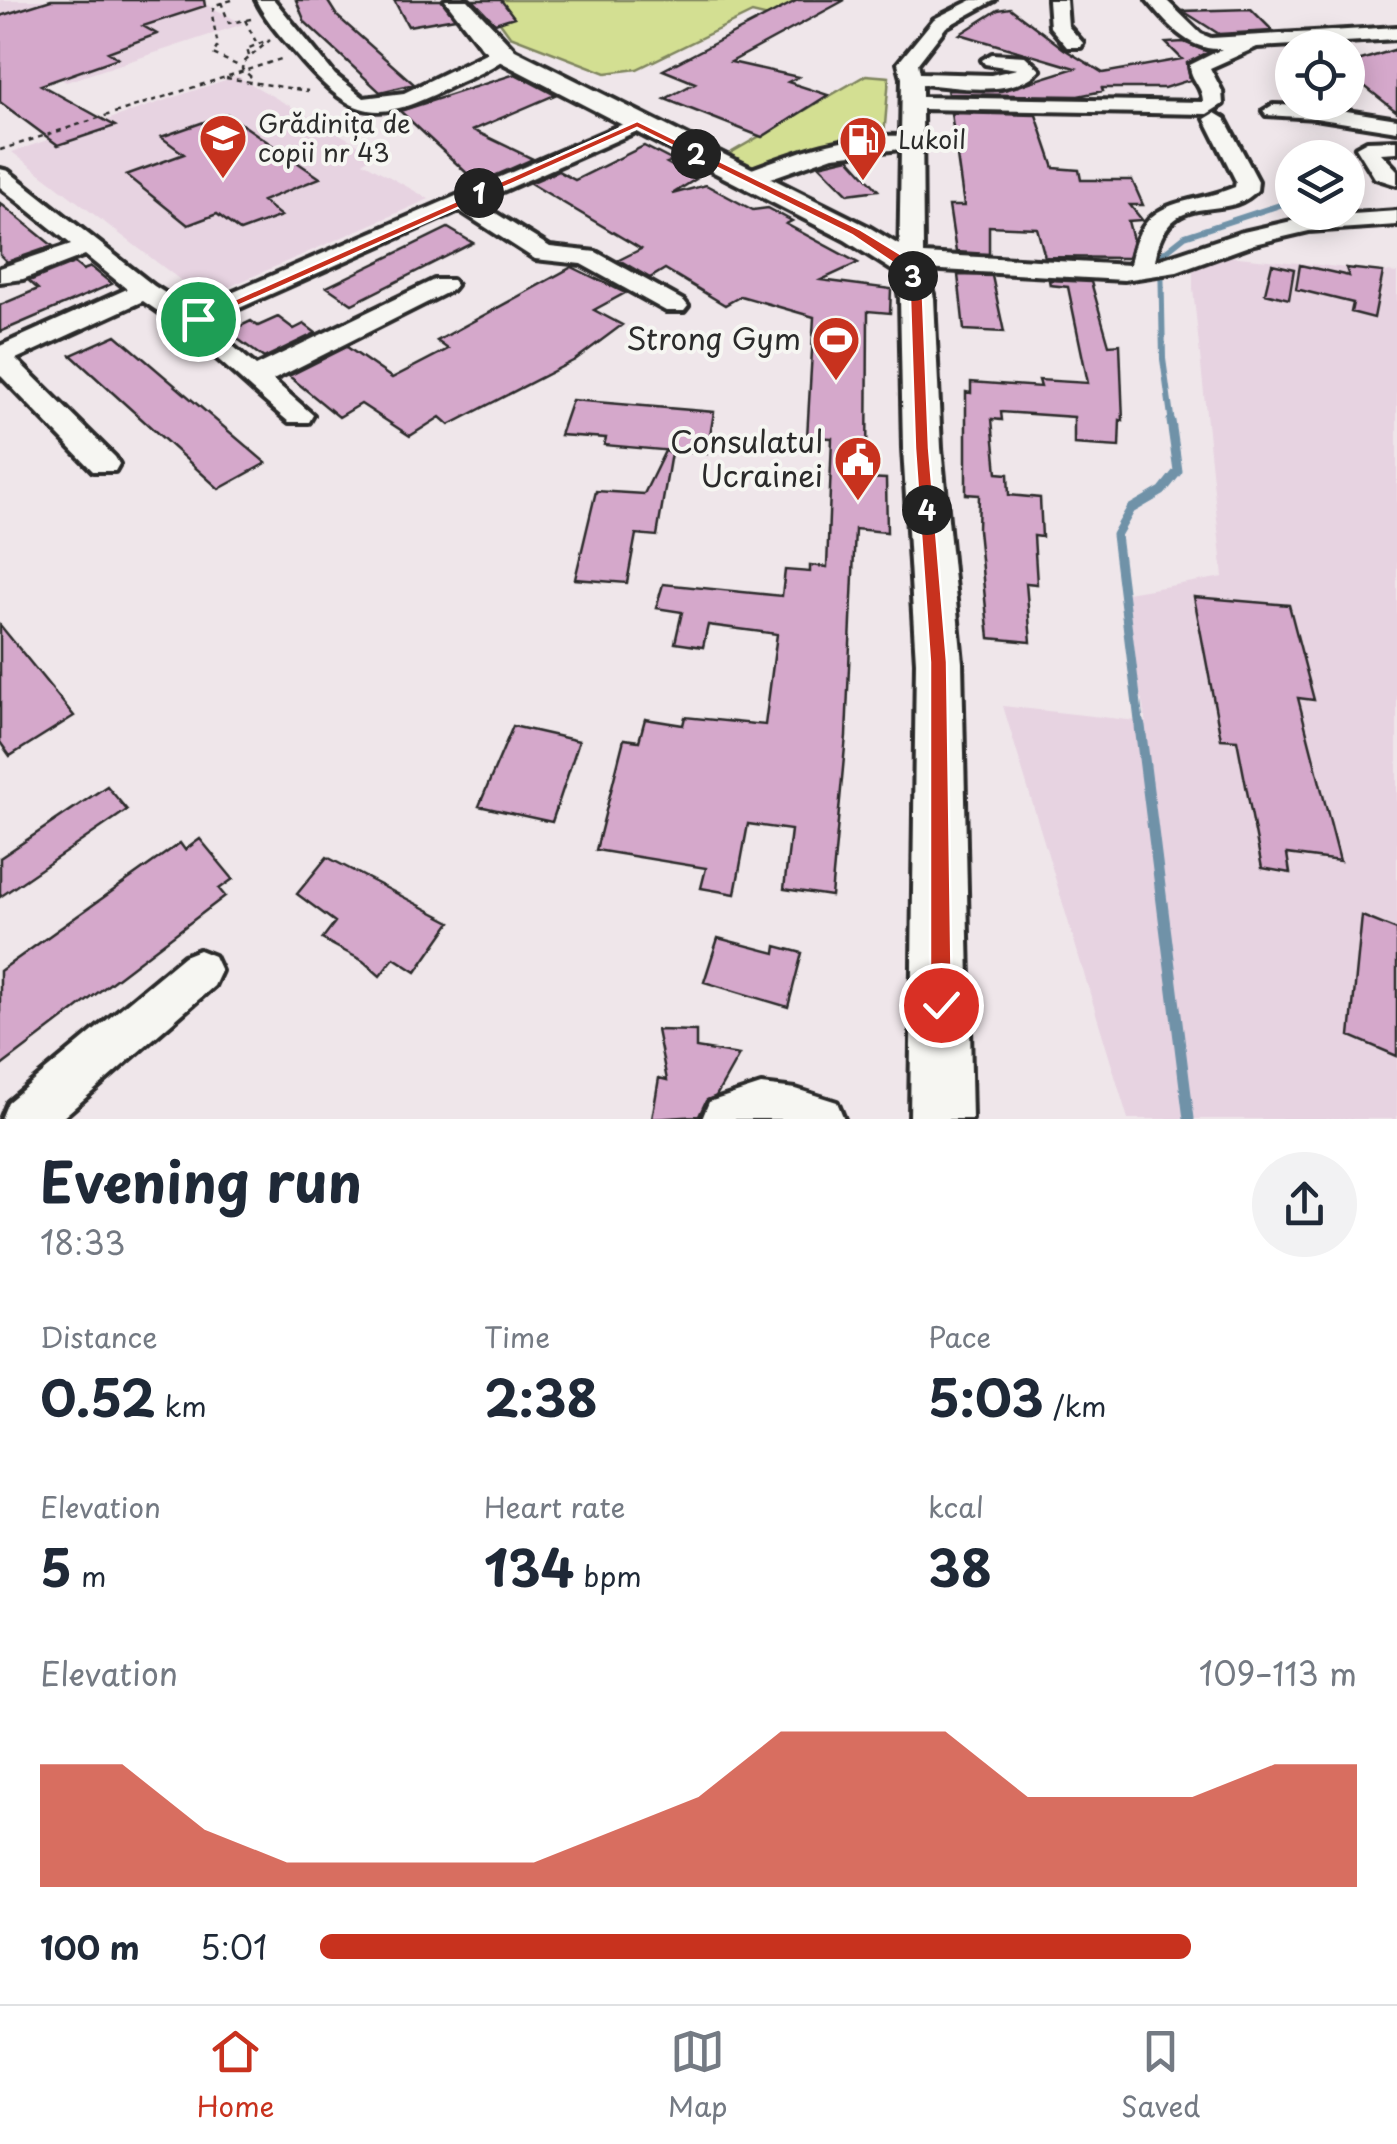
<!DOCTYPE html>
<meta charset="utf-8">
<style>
:root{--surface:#fff;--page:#f2f2f3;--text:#1f2937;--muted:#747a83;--line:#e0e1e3;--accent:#c8321e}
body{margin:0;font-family:"Playpen Sans",sans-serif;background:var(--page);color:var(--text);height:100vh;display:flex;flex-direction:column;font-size:38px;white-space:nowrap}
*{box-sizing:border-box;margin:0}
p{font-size:32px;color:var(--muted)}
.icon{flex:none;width:55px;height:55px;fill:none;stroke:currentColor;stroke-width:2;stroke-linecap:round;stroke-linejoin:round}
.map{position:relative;height:1119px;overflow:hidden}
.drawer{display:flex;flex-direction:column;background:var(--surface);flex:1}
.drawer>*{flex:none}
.buttons{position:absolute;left:1275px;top:30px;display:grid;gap:20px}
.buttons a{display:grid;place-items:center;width:90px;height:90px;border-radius:50%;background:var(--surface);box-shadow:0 5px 25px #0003;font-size:50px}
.pin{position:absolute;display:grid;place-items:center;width:85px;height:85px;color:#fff;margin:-42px;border:5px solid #fff;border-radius:50%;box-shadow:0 2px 10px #0007}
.km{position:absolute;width:50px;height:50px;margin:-25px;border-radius:50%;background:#222;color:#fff;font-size:28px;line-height:50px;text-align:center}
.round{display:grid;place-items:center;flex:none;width:105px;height:105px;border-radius:52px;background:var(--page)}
.overview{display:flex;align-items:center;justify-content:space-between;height:170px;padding:0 40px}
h1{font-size:55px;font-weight:700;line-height:75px}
.stats{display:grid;grid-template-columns:repeat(3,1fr);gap:15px;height:170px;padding:10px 40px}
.stats div{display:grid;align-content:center}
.stats b{font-size:50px;font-weight:700}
.stats small{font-size:28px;font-weight:400}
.stats p{font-size:28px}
.chart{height:280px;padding:20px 40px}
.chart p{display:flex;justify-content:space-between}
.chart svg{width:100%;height:180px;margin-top:10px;fill:var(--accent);opacity:.7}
ul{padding:0 40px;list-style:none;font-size:32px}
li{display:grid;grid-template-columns:160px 120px 1fr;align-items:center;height:75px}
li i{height:25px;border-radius:12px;background:var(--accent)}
.tabs{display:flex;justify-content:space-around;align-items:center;height:140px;border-top:2px solid var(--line);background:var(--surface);font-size:28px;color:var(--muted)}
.tabs a{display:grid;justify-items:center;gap:5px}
.tabs .selected{color:var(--accent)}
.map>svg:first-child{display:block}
</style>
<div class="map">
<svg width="1397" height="1119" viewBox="0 0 1397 1119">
<rect width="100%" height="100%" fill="#efe6ea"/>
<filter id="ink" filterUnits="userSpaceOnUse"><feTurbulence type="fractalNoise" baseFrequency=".01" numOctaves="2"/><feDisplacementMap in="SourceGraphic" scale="20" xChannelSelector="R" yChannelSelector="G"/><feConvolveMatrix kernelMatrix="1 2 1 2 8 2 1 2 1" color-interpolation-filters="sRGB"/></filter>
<g filter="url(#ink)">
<path fill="#e7d3e1" d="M 0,0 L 198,0 L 243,24 L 66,82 L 0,39 Z
M 237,76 L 377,155 L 363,162 L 429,199 L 204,298 L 12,152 Z
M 1218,255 L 1397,273 L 1397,1119 L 1128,1119 L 1003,706 L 1146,722 L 1121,594 L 1223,577 L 1193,288 L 1193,272 L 1199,263 Z"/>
<path fill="#d3df92" stroke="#7f855e" stroke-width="2.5" d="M 484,0 L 811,0 L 794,23 L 752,13 L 637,69 L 606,73 L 510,36 Z
M 866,75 L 889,77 L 884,137 L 757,170 L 727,155 Z"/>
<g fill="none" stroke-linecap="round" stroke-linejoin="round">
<path stroke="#6f92a8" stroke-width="6" d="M 1172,424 L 1163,359 L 1161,255 L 1185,236 L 1292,201"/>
<path stroke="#6f92a8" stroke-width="9" d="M 1140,729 L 1116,535 L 1131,509 L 1162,491 L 1178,471 L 1171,421"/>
<path stroke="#6f92a8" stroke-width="11" d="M 1140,726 L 1189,1119"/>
</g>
<path fill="#d5a8cb" stroke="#2b2b2b" stroke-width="2.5" d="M 51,0 L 204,0 L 205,6 L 143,26 L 157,34 L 108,52 L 118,58 L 41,85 L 115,126 L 58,145 L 0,102 L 0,16 Z
M 296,0 L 327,0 L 337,16 L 414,84 L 380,92 L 305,22 Z
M 394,0 L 441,0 L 455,18 L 408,26 Z
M 473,0 L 501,0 L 514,17 L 495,23 Z
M 798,0 L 845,0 L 731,62 L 798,77 L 788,82 L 828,95 L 762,137 L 665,99 L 695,83 L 663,70 Z
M 1010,8 L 1064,49 L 1103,73 L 1182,59 L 1166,43 L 1184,42 L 1208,52 L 1187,63 L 1190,80 L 1164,88 L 1102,88 L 1103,91 L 1078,96 L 948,94 L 947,90 L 1001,91 L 1075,68 L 960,34 L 998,10 Z
M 1251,9 L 1273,31 L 1219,34 L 1183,11 Z
M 1397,49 L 1397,112 L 1348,73 L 1348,64 Z
M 515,74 L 555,95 L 473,130 L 533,159 L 492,177 L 484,173 L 472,178 L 400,111 Z
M 951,113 L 1036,115 L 1054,168 L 1079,170 L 1081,180 L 1132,180 L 1143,205 L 1130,205 L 1142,220 L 1128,221 L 1133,240 L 1128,258 L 1045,257 L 1037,228 L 989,226 L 989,254 L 956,252 L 949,206 L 964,206 Z
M 227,114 L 320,178 L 262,201 L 281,216 L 240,231 L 217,214 L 188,225 L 126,175 L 184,154 L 161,137 Z
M 644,146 L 673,161 L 667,163 L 696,179 L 672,194 L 706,185 L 753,210 L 768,208 L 792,221 L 786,224 L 858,263 L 821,280 L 891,289 L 890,313 L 868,311 L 867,478 L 886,479 L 887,532 L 855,529 L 846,736 L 831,896 L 784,889 L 791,830 L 748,824 L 735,894 L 701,888 L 706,868 L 596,850 L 624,739 L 639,741 L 645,719 L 683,725 L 685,717 L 765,725 L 777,634 L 708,625 L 703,647 L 675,643 L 682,612 L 656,608 L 663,584 L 782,596 L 785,570 L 810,572 L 810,565 L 827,567 L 832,438 L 807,437 L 814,317 L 741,296 L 725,305 L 665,269 L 650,278 L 619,260 L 641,249 L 530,183 L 558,171 L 575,180 Z
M 849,158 L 878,190 L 848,194 L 819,165 Z
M 0,203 L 53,246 L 7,262 L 0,255 Z
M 448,228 L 473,243 L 352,304 L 327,287 Z
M 74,263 L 83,270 L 91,267 L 112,284 L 0,332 L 0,305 L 38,289 L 29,281 Z
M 1272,264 L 1294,269 L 1289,299 L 1265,293 Z
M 1300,265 L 1349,276 L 1346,268 L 1383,272 L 1374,318 L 1351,312 L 1353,303 L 1296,289 Z
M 572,267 L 625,293 L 594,310 L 622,325 L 575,360 L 449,425 L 440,417 L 410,436 L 361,404 L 339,417 L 289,376 L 347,347 L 392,378 L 448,349 L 437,341 Z
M 958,275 L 992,276 L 1004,332 L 964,330 Z
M 1049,280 L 1091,282 L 1109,345 L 1120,344 L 1123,421 L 1120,420 L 1119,447 L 1074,444 L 1074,417 L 1001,412 L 1002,420 L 992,419 L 997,473 L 1008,474 L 1009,495 L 1040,498 L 1042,537 L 1034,536 L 1037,584 L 1026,583 L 1031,642 L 989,638 L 978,530 L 979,495 L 966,494 L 966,392 L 971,393 L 971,382 L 1041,387 L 1039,380 L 1088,383 L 1068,287 L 1050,285 Z
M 278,317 L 294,329 L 304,324 L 316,333 L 264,358 L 228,332 L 251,321 L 258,326 Z
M 116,335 L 266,463 L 219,489 L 71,355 Z
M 572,400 L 714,412 L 707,454 L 604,445 L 606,438 L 560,435 Z
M 665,451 L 671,453 L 657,536 L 636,534 L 627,583 L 575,579 L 596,491 L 644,494 Z
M 1194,597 L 1289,605 L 1314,700 L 1298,698 L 1340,861 L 1287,854 L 1290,873 L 1262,868 L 1237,740 L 1221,739 Z
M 0,625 L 74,716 L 10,756 L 0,742 Z
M 513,726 L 579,741 L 552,822 L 479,806 Z
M 107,786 L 127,810 L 0,897 L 0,858 Z
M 200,839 L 233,879 L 219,889 L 225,896 L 0,1067 L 0,971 L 180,843 L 185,850 Z
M 327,857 L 451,922 L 416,972 L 394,958 L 380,976 L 363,961 L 322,939 L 335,922 L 297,894 Z
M 1362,916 L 1397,930 L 1397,1056 L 1350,1036 Z
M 718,938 L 775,953 L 776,946 L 802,953 L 788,1007 L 704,982 Z
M 657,1030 L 696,1031 L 696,1048 L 739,1055 L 716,1096 L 706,1101 L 699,1116 L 652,1119 L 659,1078 L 667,1080 Z"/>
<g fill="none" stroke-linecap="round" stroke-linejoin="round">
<g stroke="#2b2b2b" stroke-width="8">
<path id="minor" d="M 256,0 L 274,0 L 335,75 L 364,98 L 404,93 L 496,48 L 510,48 L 512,52 C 497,67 471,77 452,86 C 380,122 357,123 303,62 C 286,42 268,24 256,0 Z
M 972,0 L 995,0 L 946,27 L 918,63 L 920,73 L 991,75 L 1017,69 L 985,64 L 982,60 L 992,54 L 1025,56 L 1040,70 C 1013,98 957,87 922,84 L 922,97 L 1203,102 C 1203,86 1190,80 1190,65 L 1222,49 C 1189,51 1167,24 1147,0 L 1166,0 L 1201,34 L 1211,38 L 1397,27 L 1397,39 L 1257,47 L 1210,68 L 1222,91 L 1223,104 L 1207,114 L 922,109 L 923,254 L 1130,265 C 1142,193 1184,208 1235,187 L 1236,181 L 1205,119 L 1215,113 L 1225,119 L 1258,181 L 1257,190 C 1226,226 1168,183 1155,261 L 1239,233 L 1309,217 L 1397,211 L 1397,225 L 1309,231 L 1254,244 L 1177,272 L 1124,280 L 923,269 L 920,276 L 911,278 L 899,271 L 901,149 L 833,156 L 757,183 L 741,183 L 738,178 L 741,173 C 792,154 845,133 901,136 L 902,78 L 898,63 L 934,19 Z
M 1048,0 L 1066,0 L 1068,26 L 1083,43 L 1081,47 L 1067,47 L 1050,27 Z
M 1273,105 L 1315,106 L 1397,119 L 1397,131 L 1315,118 L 1266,115 L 1263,111 Z
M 637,118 L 644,120 L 647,124 L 644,128 L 478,202 L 550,247 L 596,252 L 684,301 L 688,306 L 684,311 L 666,311 L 581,264 L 535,259 L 459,210 L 206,323 L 256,366 L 434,280 L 452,280 L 456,285 L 452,290 L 273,380 L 313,415 L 309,422 L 289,422 C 241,382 195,334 143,301 L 16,359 L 115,457 L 119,464 L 115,471 L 93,471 L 0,375 L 0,346 L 127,289 L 85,255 L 23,279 L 0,282 L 0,268 L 71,244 L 0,187 L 0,169 L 8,171 L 154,286 L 192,310 Z
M 1397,140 L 1397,152 L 1381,153 L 1397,170 L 1397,185 L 1375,178 L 1356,147 L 1367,141 Z
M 199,950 L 214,956 L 221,971 L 214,986 L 61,1119 L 1,1119 L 8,1102 L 184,956 Z
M 761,1085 L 796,1089 L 837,1102 L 844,1119 L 702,1119 L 709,1102 Z"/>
</g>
<g stroke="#2b2b2b" stroke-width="8">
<path id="major" d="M 445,0 L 468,0 L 515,50 L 867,226 L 914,254 L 927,271 L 934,298 L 941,448 L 962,662 L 972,1119 L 910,1119 L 916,662 L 903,448 L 900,298 L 895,272 L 845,240 L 497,60 L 482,48 Z"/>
</g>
<path stroke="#2b2b2b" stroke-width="2.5" stroke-dasharray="5 5" stroke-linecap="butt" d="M 232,0 L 215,5 L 212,15 L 218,46 L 213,54 L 241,67
M 221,2 L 229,23 L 251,19
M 245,20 L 256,42
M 249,56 L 247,49 L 268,40
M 251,77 L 242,69 L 243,63 L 270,40
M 226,78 L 308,91
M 0,150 L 284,58"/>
<use href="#minor" fill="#f6f6f2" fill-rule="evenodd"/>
<use href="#major" fill="#f6f6f2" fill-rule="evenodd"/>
</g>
</g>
<path fill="#c8321e" stroke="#fff" stroke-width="2.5" d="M 637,121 L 861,230 L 907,258 L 917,270 L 923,298 L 929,448 L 947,662 L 952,1005 L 949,1013 L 941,1016 L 933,1013 L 930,1005 L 930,662 L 915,448 L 910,298 L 905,271 L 852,235 L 637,128 L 202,322 L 191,319 Z"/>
<defs>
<g id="school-pin" transform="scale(2.5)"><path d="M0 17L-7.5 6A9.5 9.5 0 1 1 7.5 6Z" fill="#c8321e" stroke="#f6f6f2"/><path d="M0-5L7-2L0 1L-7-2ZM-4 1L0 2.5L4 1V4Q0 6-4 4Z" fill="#fff"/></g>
<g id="fuel-pin" transform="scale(2.5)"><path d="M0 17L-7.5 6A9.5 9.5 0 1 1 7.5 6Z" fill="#c8321e" stroke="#f6f6f2"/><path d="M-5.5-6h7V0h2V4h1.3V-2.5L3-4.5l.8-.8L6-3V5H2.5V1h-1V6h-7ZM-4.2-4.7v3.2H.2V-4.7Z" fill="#fff"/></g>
<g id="stadium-pin" transform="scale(2.5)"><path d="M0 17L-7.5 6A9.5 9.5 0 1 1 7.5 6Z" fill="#c8321e" stroke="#f6f6f2"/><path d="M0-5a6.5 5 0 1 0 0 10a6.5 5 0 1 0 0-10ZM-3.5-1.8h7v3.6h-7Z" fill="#fff"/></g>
<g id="civic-pin" transform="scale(2.5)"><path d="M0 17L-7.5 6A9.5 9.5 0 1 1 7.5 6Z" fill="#c8321e" stroke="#f6f6f2"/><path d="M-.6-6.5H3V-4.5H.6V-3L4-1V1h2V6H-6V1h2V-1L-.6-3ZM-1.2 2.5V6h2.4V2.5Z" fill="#fff"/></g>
</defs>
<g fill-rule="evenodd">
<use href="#school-pin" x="223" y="138"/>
<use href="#fuel-pin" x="863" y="140"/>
<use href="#stadium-pin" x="836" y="340"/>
<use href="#civic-pin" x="858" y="460"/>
</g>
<g text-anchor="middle" stroke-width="8" stroke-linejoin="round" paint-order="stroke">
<g font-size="25" fill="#2b2b2b" stroke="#f6f6f2" text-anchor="start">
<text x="258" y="133">Grădinița de<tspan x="258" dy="29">copii nr 43</tspan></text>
<text x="898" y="149">Lukoil</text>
</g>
<g font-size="30" fill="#2b2b2b" stroke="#f6f6f2" text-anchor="end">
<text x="801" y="350">Strong Gym</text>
<text x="823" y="453">Consulatul<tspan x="823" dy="34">Ucrainei</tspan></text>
</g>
</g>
</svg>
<div class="buttons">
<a><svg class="icon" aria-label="locate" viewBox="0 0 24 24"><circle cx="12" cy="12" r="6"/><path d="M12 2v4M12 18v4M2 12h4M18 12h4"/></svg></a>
<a><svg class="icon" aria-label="layers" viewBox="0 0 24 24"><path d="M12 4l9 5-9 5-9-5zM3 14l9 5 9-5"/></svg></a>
</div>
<div class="pin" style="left:198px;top:319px;background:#1e9e55"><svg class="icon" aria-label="arrive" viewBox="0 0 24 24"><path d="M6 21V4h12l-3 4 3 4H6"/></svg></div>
<div class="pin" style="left:941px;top:1005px;background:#d93025"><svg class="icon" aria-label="check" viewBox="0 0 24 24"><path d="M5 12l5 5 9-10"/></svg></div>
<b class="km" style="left:479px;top:193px">1</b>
<b class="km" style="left:696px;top:154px">2</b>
<b class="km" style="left:913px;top:276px">3</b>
<b class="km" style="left:927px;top:510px">4</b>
</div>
<section class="drawer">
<div class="overview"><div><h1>Evening run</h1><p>18:33</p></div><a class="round"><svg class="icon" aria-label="share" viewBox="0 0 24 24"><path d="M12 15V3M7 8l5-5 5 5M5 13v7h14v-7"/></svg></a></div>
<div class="stats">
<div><p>Distance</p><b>0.52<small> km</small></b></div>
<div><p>Time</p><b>2:38</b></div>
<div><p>Pace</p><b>5:03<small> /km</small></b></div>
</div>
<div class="stats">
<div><p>Elevation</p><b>5<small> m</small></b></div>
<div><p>Heart rate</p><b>134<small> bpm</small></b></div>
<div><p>kcal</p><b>38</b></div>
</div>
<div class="chart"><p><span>Elevation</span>109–113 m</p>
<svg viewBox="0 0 160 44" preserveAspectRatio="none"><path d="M0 44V14L10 14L20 30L30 38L40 38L50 38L60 38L70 30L80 22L90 6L100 6L110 6L120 22L130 22L140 22L150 14L160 14V44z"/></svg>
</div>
<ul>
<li><b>100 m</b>5:01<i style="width:84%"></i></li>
</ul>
</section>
<nav class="tabs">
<a class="selected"><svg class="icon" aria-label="home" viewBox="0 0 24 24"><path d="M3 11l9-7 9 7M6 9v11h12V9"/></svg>Home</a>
<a><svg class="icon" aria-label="map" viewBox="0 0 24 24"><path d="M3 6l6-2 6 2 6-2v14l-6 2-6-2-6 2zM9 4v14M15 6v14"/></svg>Map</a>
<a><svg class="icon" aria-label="saved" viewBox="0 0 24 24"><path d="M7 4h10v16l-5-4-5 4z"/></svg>Saved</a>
</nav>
